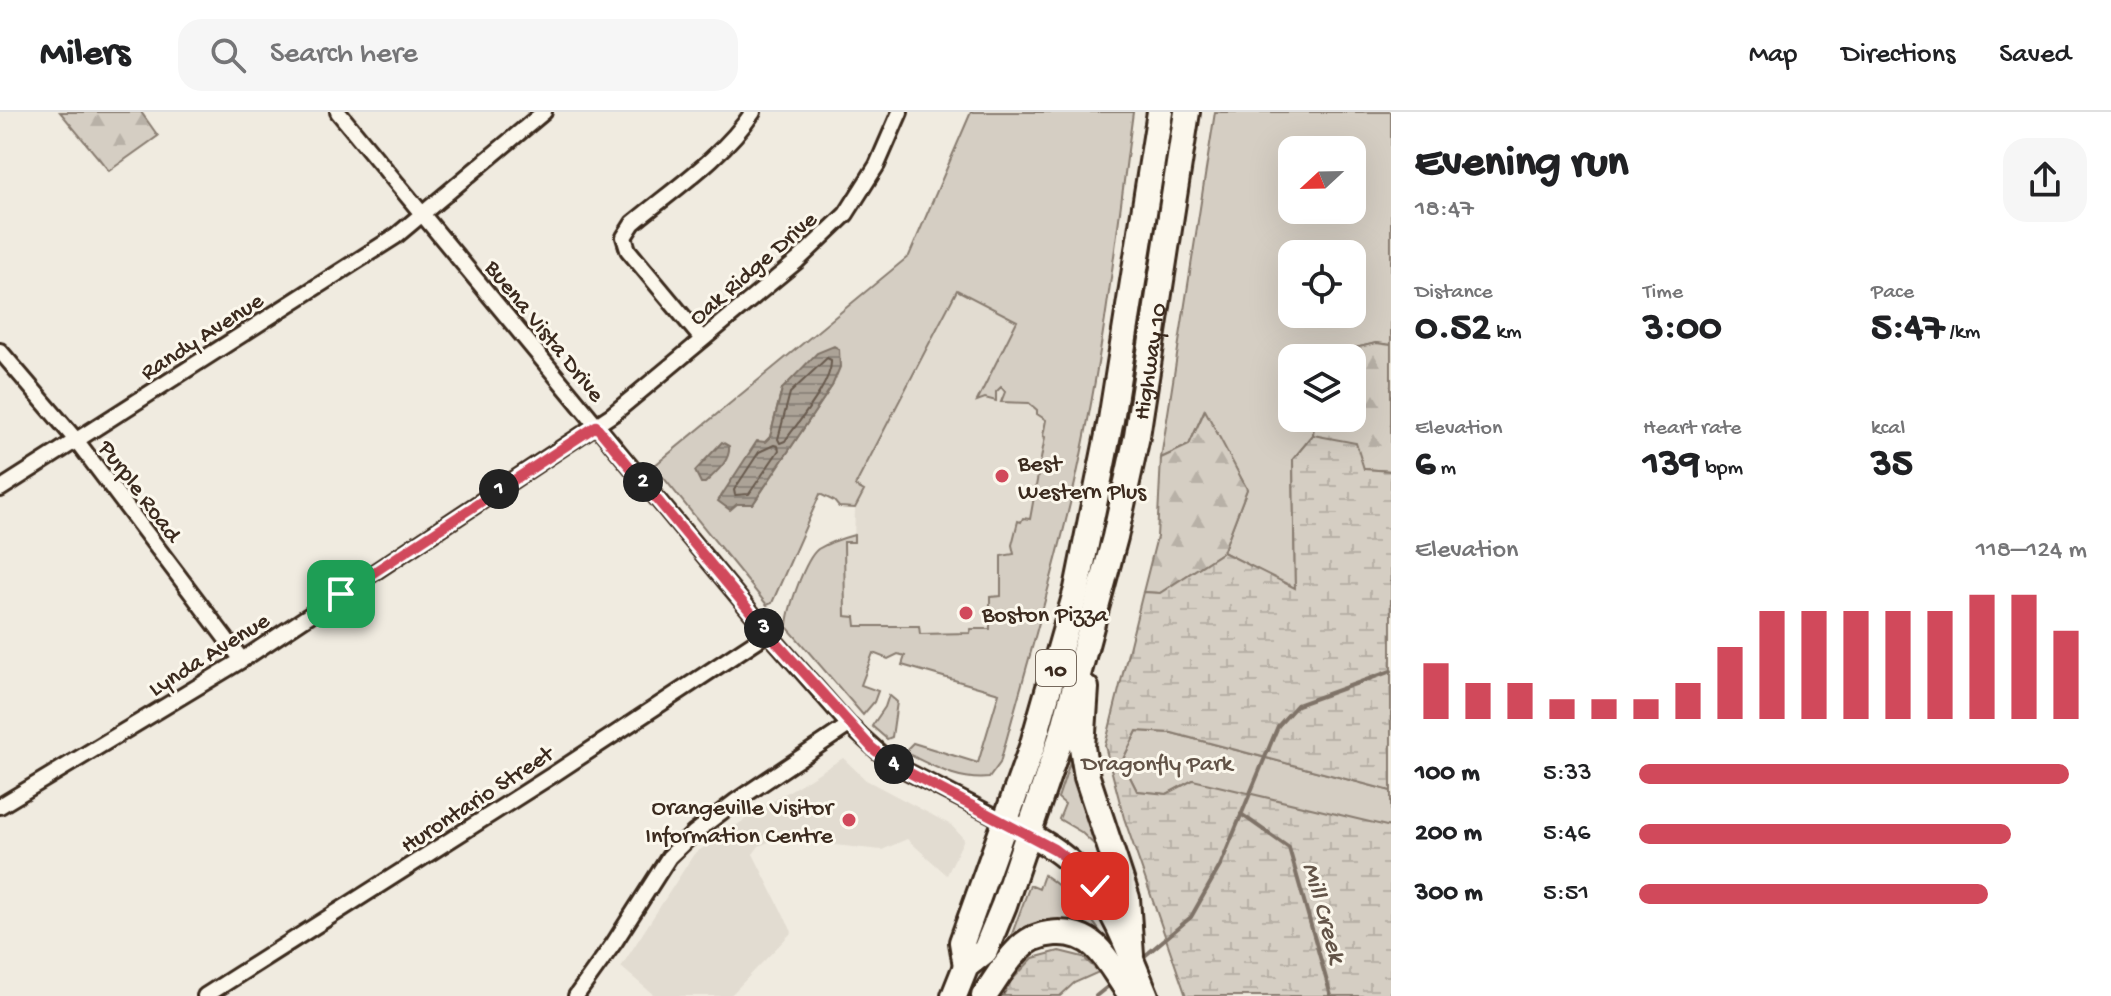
<!DOCTYPE html>
<meta charset="utf-8">
<style>
:root{--surface:#fff;--page:#f6f6f6;--text:#202124;--muted:#757577;--line:#e0e0e0;--accent:#d1495b}
body{margin:0;font-family:"Gochi Hand",sans-serif;background:var(--page);color:var(--text);height:100vh;display:flex;flex-direction:column;font-size:30px;white-space:nowrap}
*{box-sizing:border-box;margin:0}
p{font-size:26px;color:var(--muted)}
.icon{flex:none;width:44px;height:44px;fill:none;stroke:currentColor;stroke-width:2;stroke-linecap:round;stroke-linejoin:round}
.map{position:relative;flex:1;overflow:hidden}
.panel{display:flex;flex-direction:column;background:var(--surface);width:720px}
.panel>*{flex:none}
.needle{width:52px;rotate:248deg}
.buttons{position:absolute;left:1278px;top:24px;display:grid;gap:16px}
.buttons a{display:grid;place-items:center;width:88px;height:88px;border-radius:16px;background:var(--surface);box-shadow:0 8px 32px #0002;font-size:40px}
.pin{position:absolute;display:grid;place-items:center;width:68px;height:68px;color:#fff;margin:-34px;border-radius:16px;box-shadow:0 4px 12px #0006}
.km{position:absolute;width:40px;height:40px;margin:-20px;border-radius:50%;background:#222;color:#fff;font-size:22px;line-height:40px;text-align:center}
.round{display:grid;place-items:center;flex:none;width:84px;height:84px;border-radius:24px;background:var(--page)}
.head{display:flex;align-items:center;justify-content:space-between;height:136px;padding:0 24px}
h1{font-size:44px;font-weight:700;line-height:60px}
.stats{display:grid;grid-template-columns:repeat(3,1fr);gap:12px;height:136px;padding:8px 24px}
.stats div{display:grid;align-content:center}
.stats b{font-size:40px;font-weight:700}
.stats small{font-size:22px;font-weight:400}
.stats p{font-size:22px}
.chart{height:224px;padding:16px 24px}
.chart p{display:flex;justify-content:space-between}
.chart svg{width:100%;height:144px;margin-top:8px;stroke:var(--accent);stroke-width:6}
ul{padding:0 24px;list-style:none;font-size:26px}
li{display:grid;grid-template-columns:128px 96px 1fr;align-items:center;height:60px}
li i{height:20px;border-radius:10px;background:var(--accent)}
header{display:flex;align-items:center;gap:48px;box-sizing:border-box;height:112px;padding:0 40px;background:var(--surface);border-bottom:2px solid var(--line)}
header strong{font-size:38px}
nav{display:flex;gap:44px;margin-inline-start:auto;font-size:28px}
.search{width:560px;height:72px;background:var(--page);display:flex;align-items:center;gap:20px;box-sizing:border-box;padding:0 28px;border-radius:24px;color:var(--muted);font-size:30px}
main{display:flex;flex:1;min-height:0}
.map>svg:first-child{display:block}
</style>
<header>
<strong>Milers</strong>
<div class="search"><svg class="icon" aria-label="search" viewBox="0 0 24 24"><circle cx="10" cy="10" r="6"/><path d="M15 15l6 6"/></svg>Search here</div>
<nav><a>Map</a><a>Directions</a><a>Saved</a></nav>
</header>
<main>
<div class="map">
<svg width="1391" height="884" viewBox="0 0 1391 884">
<defs>
<pattern id="forest-firs" width="22" height="20" patternUnits="userSpaceOnUse" patternTransform="scale(2)"><rect width="22" height="20" fill="#d5cec3"/><path d="M5 1l3.5 6h-7zM16 11l3.5 6h-7z" fill="#b8b1a7"/></pattern>
<pattern id="wetland-marsh" width="20" height="14" patternUnits="userSpaceOnUse" patternTransform="scale(2)"><rect width="20" height="14" fill="#d5cec3"/><path d="M1 5h8M5 5V1M11 12h8M15 12V8" fill="none" stroke="#b8b1a7"/></pattern>
<pattern id="water-rules" width="6" height="5" patternUnits="userSpaceOnUse" patternTransform="scale(2)"><rect width="6" height="5" fill="#aca397"/><path d="M0 2.5h6" fill="none" stroke="#8d857b"/></pattern>
</defs>
<rect width="100%" height="100%" fill="#f0ebe0"/>
<filter id="ink" filterUnits="userSpaceOnUse"><feTurbulence type="fractalNoise" baseFrequency=".0125" numOctaves="2"/><feDisplacementMap in="SourceGraphic" scale="16" xChannelSelector="R" yChannelSelector="G"/><feConvolveMatrix kernelMatrix="1 2 1 2 8 2 1 2 1" color-interpolation-filters="sRGB"/></filter>
<g filter="url(#ink)">
<path fill="#e2dcd1" d="M 957,177 L 1023,213 L 1053,279 L 1040,414 L 1014,442 L 1001,444 L 1001,484 L 990,486 L 990,517 L 971,517 L 971,521 L 919,522 L 918,514 L 855,514 L 845,504 L 844,430 L 854,429 L 855,396 L 863,379 L 855,375 Z
M 843,646 L 866,668 L 951,713 L 964,727 L 947,763 L 907,727 L 882,738 L 776,727 L 759,734 L 753,742 L 792,820 L 730,884 L 655,884 L 621,855 L 694,742 L 765,694 Z"/>
<path fill="#d5cec3" stroke="#887c70" stroke-width="2" fill-rule="evenodd" d="M 971,0 L 1133,0 C 1117,121 1103,243 1077,362 C 1055,460 1026,555 1000,651 L 989,666 C 958,669 935,655 908,642 L 908,636 L 913,631 L 978,651 L 999,581 L 902,553 L 905,544 L 898,542 L 888,547 L 873,541 L 861,573 L 878,579 L 874,590 L 863,603 L 787,515 C 787,499 805,447 818,437 C 828,431 843,426 854,423 L 854,430 L 844,430 L 845,504 L 855,505 L 856,514 L 919,514 L 920,522 L 970,521 L 971,517 L 990,517 L 990,485 L 1001,484 L 1001,444 L 1014,442 L 1012,433 L 1018,409 L 1021,410 L 1023,406 L 1030,407 L 1045,325 L 1043,324 L 1046,308 L 1037,302 L 1037,298 L 1029,291 L 1001,290 L 1005,280 L 1001,275 L 996,280 L 996,289 L 985,286 L 977,289 L 1017,209 L 957,178 L 855,374 L 864,379 L 855,396 L 839,395 L 834,389 L 820,382 L 772,491 L 767,493 L 654,354 L 909,144 ZM 832,274 L 753,392 L 737,392 L 765,330 L 770,325 L 782,277 Z
M 1215,0 L 1391,0 L 1391,233 L 1376,231 L 1334,241 L 1332,246 L 1292,246 L 1292,306 L 1315,306 L 1313,323 L 1293,347 L 1295,477 L 1223,440 L 1247,377 L 1204,299 L 1189,333 L 1161,346 ZM 1292,38 L 1352,38 L 1352,98 L 1292,98 ZM 1292,142 L 1352,142 L 1352,202 L 1292,202 Z
M 889,583 L 897,590 L 892,625 L 887,627 L 872,614 L 885,595 Z
M 1137,619 L 1172,621 L 1391,679 L 1391,884 L 1193,668 L 1167,682 L 1137,679 L 1122,649 Z
M 1075,635 L 1101,739 L 1081,720 L 1059,707 L 1065,692 L 1058,686 Z
M 1044,763 C 1071,781 1089,802 1107,830 L 1021,822 L 1009,830 L 1030,773 L 1039,777 Z"/>
<path fill="url(#forest-firs)" stroke="#887c70" stroke-width="2" d="M 60,0 L 141,0 L 158,24 L 109,59 Z
M 1376,231 L 1391,233 L 1391,359 L 1364,357 L 1313,323 L 1315,306 L 1352,306 L 1352,246 L 1332,246 L 1334,241 Z
M 1205,298 L 1247,377 L 1223,440 L 1160,481 L 1143,480 L 1157,425 L 1161,346 L 1189,333 Z"/>
<path fill="url(#wetland-marsh)" stroke="#887c70" stroke-width="2" d="M 1313,323 L 1356,331 L 1364,357 L 1391,359 L 1391,679 L 1172,621 L 1137,619 L 1122,649 L 1137,679 L 1167,682 L 1193,668 L 1391,715 L 1391,884 L 1186,884 L 1124,706 L 1105,634 L 1143,480 L 1160,481 L 1223,440 L 1295,476 L 1293,347 Z
M 1059,839 L 1083,845 L 1099,860 L 1074,871 L 1060,884 L 1003,884 L 1010,870 L 1033,846 Z"/>
<path fill="url(#water-rules)" stroke="#7f7367" stroke-width="2" d="M 834,234 L 839,237 L 840,255 L 832,274 L 753,392 L 737,392 L 730,398 L 718,389 L 757,329 L 765,330 L 770,325 L 782,277 L 817,241 Z
M 722,330 L 729,334 C 731,349 715,361 705,371 L 701,371 L 695,359 Z"/>
<g fill="none" stroke-linecap="round" stroke-linejoin="round">
<path stroke="#685a4e" stroke-width="2" d="M 827,246 L 831,248 C 833,270 798,310 785,329 L 780,331 L 778,327 L 790,281 Z
M 774,333 L 778,334 L 779,338 L 749,382 L 735,383 L 734,378 L 759,340 Z"/>
<path stroke="#7f7367" stroke-width="4" d="M 1241,702 L 1289,736 L 1331,884
M 1140,848 L 1191,805 L 1220,754 L 1278,614 L 1297,593 L 1391,559
M 1096,884 L 1111,872"/>
<g stroke="#3b2a1e" stroke-width="20">
<path id="street" d="M 338,0 L 768,521 L 849,613 L 891,651 L 1006,710
M 702,227 L 628,138 L 624,125 L 633,111 C 674,77 723,45 753,0
M 0,239 L 76,328 L 242,548
M 0,377 L 396,124 L 544,0
M 0,694 L 242,548 L 613,302 L 797,149 L 846,102 L 877,53 L 900,0
M 205,884 L 554,662 L 768,521
M 576,884 L 614,831 L 669,745 L 694,721 L 736,689 L 849,613"/>
</g>
<g stroke="#3b2a1e" stroke-width="28">
<path id="primary" d="M 1006,710 C 1100,755 1110,794 1147,884"/>
</g>
<g stroke="#3b2a1e" stroke-width="30">
<g id="highway">
<path d="M 1086,576 L 1082,635 L 1087,665 L 1127,786 L 1131,843"/>
<path d="M 966,854 L 962,830 L 1032,635 L 1077,477 L 1111,308 L 1160,0"/>
<path id="s1" d="M 954,884 L 966,854 L 985,839 L 1004,793 L 1063,619 L 1115,425 L 1137,324 L 1187,0"/>
<path d="M 984,884 C 995,869 1004,852 1017,839 C 1036,817 1074,815 1095,834 C 1110,848 1119,868 1132,884"/>
</g>
</g>
<use href="#street" stroke="#fbf7ec" stroke-width="14"/>
<use href="#primary" stroke="#fbf7ec" stroke-width="22"/>
<use href="#highway" stroke="#fbf7ec" stroke-width="24"/>
</g>
</g>
<g fill="none" stroke-linecap="round" stroke-linejoin="round" filter="url(#ink)">
<g stroke="#fff" stroke-width="16">
<path id="route" d="M 341,482 L 596,314 L 768,521 L 872,636 L 891,651 L 1054,737 L 1078,755 L 1095,774"/>
</g>
<use href="#route" stroke="#d1495b" stroke-width="10"/>
</g>
<g fill="#d1495b" stroke="#fbf7ec" stroke-width="3">
<circle cx="1002" cy="364" r="8"/>
<circle cx="966" cy="501" r="8"/>
<circle cx="849" cy="708" r="8"/>
</g>
<g text-anchor="middle" stroke-width="6" stroke-linejoin="round" paint-order="stroke">
<rect fill="#fbf7ec" stroke="#75685c" stroke-width="2" x="1036" y="538" width="40" height="36" rx="6"/>
<g font-size="22" font-weight="bold" fill="#3b2a1e">
<text x="1056" y="564">10</text>
</g>
<g font-size="24" fill="#3b2a1e" stroke="#fbf7ec">
<text transform="translate(752 155) rotate(-41)" y="8">Oak Ridge Drive</text>
<text transform="translate(546 218) rotate(51)" y="8">Buena Vista Drive</text>
<text transform="translate(201 223) rotate(-33)" y="8">Randy Avenue</text>
<text dy="8" stroke="none"><textPath href="#s1" startOffset="670">Highway 10</textPath></text>
<text transform="translate(141 378) rotate(53)" y="8">Purple Road</text>
<text transform="translate(208 541) rotate(-32)" y="8">Lynda Avenue</text>
<text transform="translate(476 686) rotate(-33)" y="8">Hurontario Street</text>
</g>
<g font-size="24" fill="#3b2a1e" stroke="#fbf7ec" text-anchor="start">
<text x="1018" y="358">Best<tspan x="1018" dy="28">Western Plus</tspan></text>
<text x="982" y="509">Boston Pizza</text>
<text x="833" y="702" text-anchor="end">Orangeville Visitor<tspan x="833" dy="28">Information Centre</tspan></text>
</g>
<g font-size="24" fill="#625347" stroke="#fbf7ec">
<text x="1157" y="658">Dragonfly Park</text>
</g>
<g font-size="26" font-style="italic" fill="#635448" stroke="#fbf7ec">
<text transform="translate(1326 800) rotate(74)" y="9">Mill Creek</text>
</g>
</g>
</svg>
<div class="buttons">
<a><svg class="needle" viewBox="-14 -14 28 28"><path d="M0-13l5 13h-10z" fill="#e53935"/><path d="M0 13l5-13h-10z" fill="#757577"/></svg></a>
<a><svg class="icon" aria-label="locate" viewBox="0 0 24 24"><circle cx="12" cy="12" r="6"/><path d="M12 2v4M12 18v4M2 12h4M18 12h4"/></svg></a>
<a><svg class="icon" aria-label="layers" viewBox="0 0 24 24"><path d="M12 4l9 5-9 5-9-5zM3 14l9 5 9-5"/></svg></a>
</div>
<div class="pin" style="left:341px;top:482px;background:#1e9e55"><svg class="icon" aria-label="arrive" viewBox="0 0 24 24"><path d="M6 21V4h12l-3 4 3 4H6"/></svg></div>
<div class="pin" style="left:1095px;top:774px;background:#d93025"><svg class="icon" aria-label="check" viewBox="0 0 24 24"><path d="M5 12l5 5 9-10"/></svg></div>
<b class="km" style="left:499px;top:377px">1</b>
<b class="km" style="left:643px;top:370px">2</b>
<b class="km" style="left:764px;top:516px">3</b>
<b class="km" style="left:894px;top:652px">4</b>
</div>
<section class="panel">
<div class="head"><div><h1>Evening run</h1><p>18:47</p></div><a class="round"><svg class="icon" aria-label="share" viewBox="0 0 24 24"><path d="M12 15V3M7 8l5-5 5 5M5 13v7h14v-7"/></svg></a></div>
<div class="stats">
<div><p>Distance</p><b>0.52<small> km</small></b></div>
<div><p>Time</p><b>3:00</b></div>
<div><p>Pace</p><b>5:47<small> /km</small></b></div>
</div>
<div class="stats">
<div><p>Elevation</p><b>6<small> m</small></b></div>
<div><p>Heart rate</p><b>139<small> bpm</small></b></div>
<div><p>kcal</p><b>35</b></div>
</div>
<div class="chart"><p><span>Elevation</span>118–124 m</p>
<svg viewBox="0 0 160 44" preserveAspectRatio="none"><path d="M5 44V27M15 44V33M25 44V33M35 44V38M45 44V38M55 44V38M65 44V33M75 44V22M85 44V11M95 44V11M105 44V11M115 44V11M125 44V11M135 44V6M145 44V6M155 44V17"/></svg>
</div>
<ul>
<li><b>100 m</b>5:33<i style="width:96%"></i></li>
<li><b>200 m</b>5:46<i style="width:83%"></i></li>
<li><b>300 m</b>5:51<i style="width:78%"></i></li>
</ul>
</section>
</main>
